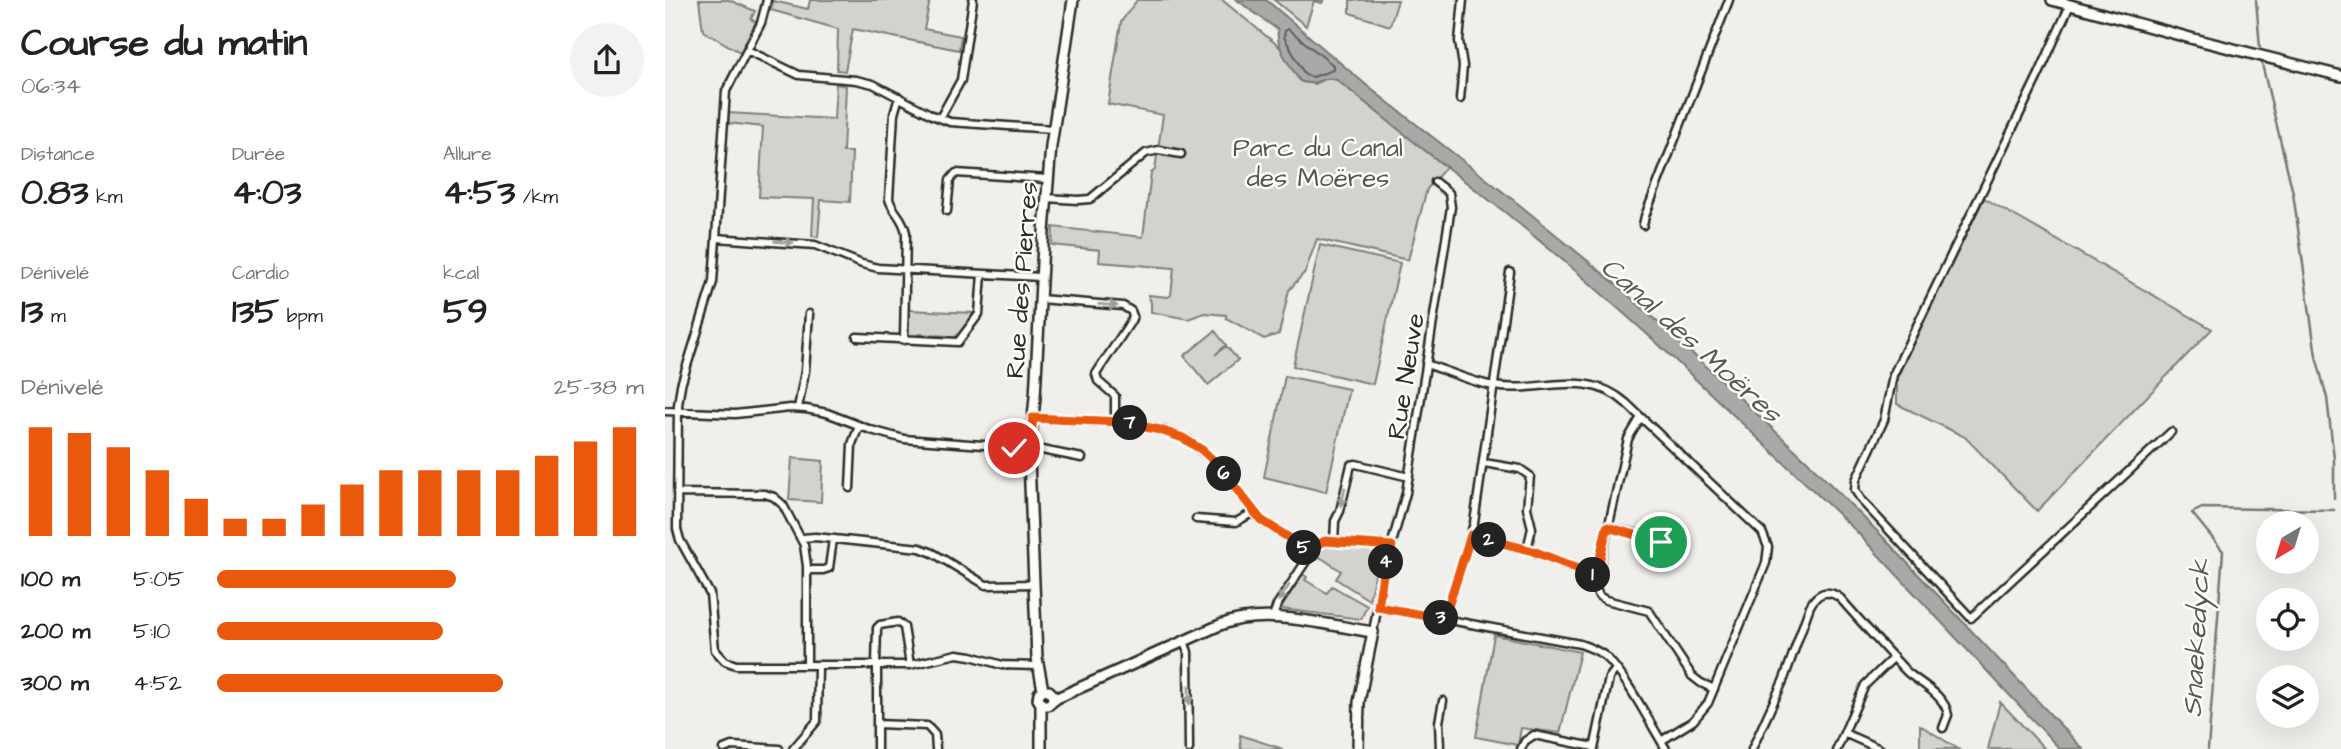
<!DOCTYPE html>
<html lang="fr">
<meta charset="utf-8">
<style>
:root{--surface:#fff;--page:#f2f2f2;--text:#222;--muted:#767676;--accent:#ea580c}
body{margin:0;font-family:"Architects Daughter",sans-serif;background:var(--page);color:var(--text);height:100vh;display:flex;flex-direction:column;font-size:26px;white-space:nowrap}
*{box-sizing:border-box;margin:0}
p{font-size:23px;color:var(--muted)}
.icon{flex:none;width:38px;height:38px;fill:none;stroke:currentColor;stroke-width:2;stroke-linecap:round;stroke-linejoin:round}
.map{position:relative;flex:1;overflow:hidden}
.details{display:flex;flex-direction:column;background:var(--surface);width:665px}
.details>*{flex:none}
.needle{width:46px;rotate:218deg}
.controls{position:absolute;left:1591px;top:511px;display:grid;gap:14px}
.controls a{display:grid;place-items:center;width:63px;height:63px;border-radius:50%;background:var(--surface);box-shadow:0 7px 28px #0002;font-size:35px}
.pin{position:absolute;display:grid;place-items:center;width:60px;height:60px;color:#fff;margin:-30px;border:4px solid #fff;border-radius:50%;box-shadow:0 2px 7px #0007}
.km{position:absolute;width:35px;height:35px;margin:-18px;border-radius:50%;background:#222;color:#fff;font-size:19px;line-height:35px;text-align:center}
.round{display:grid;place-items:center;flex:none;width:74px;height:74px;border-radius:37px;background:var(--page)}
.overview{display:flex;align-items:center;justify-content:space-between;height:119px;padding:0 21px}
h1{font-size:38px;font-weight:700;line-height:52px}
.metrics{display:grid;grid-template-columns:repeat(3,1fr);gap:10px;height:119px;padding:7px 21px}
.metrics div{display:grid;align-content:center}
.metrics b{font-size:35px;font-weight:700}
.metrics small{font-size:19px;font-weight:400}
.metrics p{font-size:19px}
.chart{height:196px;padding:14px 21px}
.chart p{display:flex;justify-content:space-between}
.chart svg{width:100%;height:126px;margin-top:7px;stroke:var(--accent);stroke-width:6}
ul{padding:0 21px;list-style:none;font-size:23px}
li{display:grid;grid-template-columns:112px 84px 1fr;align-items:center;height:52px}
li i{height:18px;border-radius:9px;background:var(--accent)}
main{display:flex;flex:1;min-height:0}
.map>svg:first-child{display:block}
</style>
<main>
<section class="details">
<div class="overview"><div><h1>Course du matin</h1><p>06:34</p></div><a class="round"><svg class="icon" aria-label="share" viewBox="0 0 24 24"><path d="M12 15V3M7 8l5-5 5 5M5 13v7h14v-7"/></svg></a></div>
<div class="metrics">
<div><p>Distance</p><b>0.83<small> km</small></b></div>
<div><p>Durée</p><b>4:03</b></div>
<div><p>Allure</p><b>4:53<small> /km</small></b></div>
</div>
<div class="metrics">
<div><p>Dénivelé</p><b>13<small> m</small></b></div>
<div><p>Cardio</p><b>135<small> bpm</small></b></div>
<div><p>kcal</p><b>59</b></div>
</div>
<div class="chart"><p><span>Dénivelé</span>25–38 m</p>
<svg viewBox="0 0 160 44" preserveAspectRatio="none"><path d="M5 44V6M15 44V8M25 44V13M35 44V21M45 44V31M55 44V38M65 44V38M75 44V33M85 44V26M95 44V21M105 44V21M115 44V21M125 44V21M135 44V16M145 44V11M155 44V6"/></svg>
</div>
<ul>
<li><b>100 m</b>5:05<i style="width:56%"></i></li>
<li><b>200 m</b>5:10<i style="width:53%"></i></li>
<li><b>300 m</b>4:52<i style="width:67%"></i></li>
</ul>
</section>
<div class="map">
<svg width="1676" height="749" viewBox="0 0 1676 749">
<rect width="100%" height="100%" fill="#f0efeb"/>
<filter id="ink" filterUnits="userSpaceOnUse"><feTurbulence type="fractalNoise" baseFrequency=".0143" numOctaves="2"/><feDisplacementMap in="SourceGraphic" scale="14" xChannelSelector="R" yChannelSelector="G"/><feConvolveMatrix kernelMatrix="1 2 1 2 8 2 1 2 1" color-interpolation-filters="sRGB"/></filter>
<g filter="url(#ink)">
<path fill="#d3d2cf" stroke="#7f7e7d" stroke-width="2" d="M 34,0 L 64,0 L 90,11 L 86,19 L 91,22 L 75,52 L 38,31 Z
M 145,0 L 265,0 L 259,29 L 296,36 L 294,50 L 188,29 L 180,71 L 172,70 L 173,29 L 106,10 L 108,1 L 143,9 Z
M 472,0 L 557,0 L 616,48 L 635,81 L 649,84 L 662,78 L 672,80 L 781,167 L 762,189 L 743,260 L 652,239 L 640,272 L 624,290 L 614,334 L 599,339 L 561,318 L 561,315 L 539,313 L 523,319 L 486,312 L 486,302 L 483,295 L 503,297 L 506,295 L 509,268 L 434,262 L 435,250 L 387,245 L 388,227 L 478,237 L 486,173 L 490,170 L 498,115 L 443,104 L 456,22 Z
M 609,0 L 659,0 L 657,3 L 649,1 L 641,26 Z
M 685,0 L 733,0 L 725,26 L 685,13 Z
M 171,84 L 181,86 L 178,152 L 187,152 L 185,202 L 156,200 L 153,237 L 147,236 L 149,199 L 94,197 L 98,127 L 63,123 L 63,113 L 169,119 Z
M 1319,198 L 1547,329 L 1372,511 L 1300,437 L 1232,404 L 1232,377 Z
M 655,245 L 735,263 L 708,384 L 628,366 Z
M 244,310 L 308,313 L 306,321 L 291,339 L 285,339 L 282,336 L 254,334 L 251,337 L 245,337 L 242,333 Z
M 550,331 L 561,345 L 550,355 L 561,346 L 573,360 L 543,385 L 519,356 Z
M 620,376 L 684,389 L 661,492 L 599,477 Z
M 127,458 L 158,461 L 156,502 L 124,500 Z
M 659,545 L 716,549 L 704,600 L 671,579 L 676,571 L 655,557 L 652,560 L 647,557 L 655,546 Z
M 637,574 L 642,577 L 640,580 L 662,593 L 667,586 L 702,606 L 696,619 L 616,609 Z
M 829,635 L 915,652 L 895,733 L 856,728 L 853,745 L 811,737 Z
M 1335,702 L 1380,749 L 1323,749 Z
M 1255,725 L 1293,749 L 1255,749 Z
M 575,735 L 618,749 L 576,749 Z"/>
<path fill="#aaa9a7" stroke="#777775" stroke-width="2" d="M 572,0 L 601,0 L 605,3 L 706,89 L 856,206 L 952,285 L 1043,368 L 1141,460 L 1217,536 L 1418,749 L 1395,749 L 1190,530 L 991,342 L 912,272 L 841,213 L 758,149 L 672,80 C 659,74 650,88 635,81 C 626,67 610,47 613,30 Z"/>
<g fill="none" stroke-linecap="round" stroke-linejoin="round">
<path stroke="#5e5d5d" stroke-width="2" d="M 623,29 L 668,65 L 668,70 L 648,77 L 640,75 L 619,37 L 620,31 Z"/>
<path stroke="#777775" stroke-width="2.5" d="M 1591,0 L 1595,47
M 1597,64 L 1628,193 L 1651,356 L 1662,398 L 1669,459 L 1669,498
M 1543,749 L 1558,551 L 1527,513 L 1537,508 L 1669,510"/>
<g stroke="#2b2b2b" stroke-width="11">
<path id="street" d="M 102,0 L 96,23 L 61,91 L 48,282 L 16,385 L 13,405 L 12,529 L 15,540 L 45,594 L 50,650 L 60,661 L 71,665 L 245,665 L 292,654 L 306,656 L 337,665 L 373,666
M 1405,5 L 1374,74 L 1228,375 L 1219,420 L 1191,480 L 1190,490 L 1197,501 L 1306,618 L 1506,432
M 82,50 L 134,75 L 191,80 L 208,84 L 267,115 L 285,122 L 388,129
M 234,97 L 229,114 L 224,199 C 228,213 238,216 241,233 L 239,340
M 795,99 L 798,66 L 794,41 L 798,0
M 275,118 L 296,80 L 308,0
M 381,198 L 413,200 L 425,199 L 481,153 L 494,150 L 516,154
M 282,211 L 285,180 L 291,173 L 383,179
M 978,225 L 980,216 L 1064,0
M 51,238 L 150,245 L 197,264 L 213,268 L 376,277
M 375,299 L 458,306 L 466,311 L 468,316 L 466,321 L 431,374 L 433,381 L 450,396 L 450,421
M 192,337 L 293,342 L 314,314 L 317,274
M 761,364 C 783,371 806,382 829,386 C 876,394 920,367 961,403 L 1097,532 L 1103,547 L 1101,563 L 1043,703 L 1028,721 L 996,741
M 133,408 L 140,371 L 144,314
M 0,411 L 70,414 L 125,408 L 141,409 L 162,413 L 206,430 L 239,439 L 372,449 L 417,458
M 976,417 L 963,439 L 930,587 L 934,596 L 941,600 L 984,611 L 1027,676 L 1036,683 L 1049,689
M 368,418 L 456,422 L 501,431 L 523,440 L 551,463 L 595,520 L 646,552
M 819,463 L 855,469 L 865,476 L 862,508 L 867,528 L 862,549
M 185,488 L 187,444 L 194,426
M 12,493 L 100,494 L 109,497 L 118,505 L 139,545 L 142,566 L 142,665
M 531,519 L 571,522 L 589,512
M 942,527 C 965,533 1005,535 1011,563
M 806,535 L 862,549 L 931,576
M 137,538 L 150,537 L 255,548 L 268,553 L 321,585 L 369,584
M 669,542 L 670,521 L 675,511 L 686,465 L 691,464 L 744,477
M 142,570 L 158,570 L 164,568 L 168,539
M 713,607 L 915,644 C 924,647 932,650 940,656 C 960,674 986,725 1001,749
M 608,617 L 612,605 L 653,543 L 664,541 L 727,546
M 780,619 L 809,523 L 845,272
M 708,632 L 718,575 L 741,493 L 786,207 L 784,193 L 770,182
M 519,641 L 523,652 L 524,749
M 211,665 L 212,628 L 215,625 L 233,622 L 239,627 L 245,665
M 212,724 L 262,726 L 270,735 L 271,749
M 1179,733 L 1215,749
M 59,749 L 67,746 L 114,749
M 128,749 L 152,721 L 153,665
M 212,749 L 212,665
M 775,749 L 774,722 L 778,701
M 856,749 L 860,741 L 869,735 L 929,747
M 929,749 L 944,678 L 951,669
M 1087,749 L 1119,679 L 1145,606 C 1152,593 1162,588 1175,598 C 1197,623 1219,648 1242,672 C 1256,684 1280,695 1283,715 L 1278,728
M 1172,749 L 1200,685 L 1229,657"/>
</g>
<g stroke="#2b2b2b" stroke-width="14">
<path id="secondary" d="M 1387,0 L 1529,39 L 1676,76
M 378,690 L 372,658 L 364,460 L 370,397 L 378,244 L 386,146 L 408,0
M 378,690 L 374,693 L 373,699 L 377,705 L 383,705 L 392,698 L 555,625 C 600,607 661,625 708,632 L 694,702 L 693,749
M 384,691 L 387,694 L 388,700
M 376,749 L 376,704"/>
</g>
<use href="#street" stroke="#fdfcf7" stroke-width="6"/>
<use href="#secondary" stroke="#fdfcf7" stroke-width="9"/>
</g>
<defs><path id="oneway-solid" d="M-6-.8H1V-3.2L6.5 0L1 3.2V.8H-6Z" transform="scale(1.75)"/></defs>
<g fill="#9e9e9b">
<use href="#oneway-solid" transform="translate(119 242) rotate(4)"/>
<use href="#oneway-solid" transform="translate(443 305) rotate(5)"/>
<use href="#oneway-solid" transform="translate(678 497) rotate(101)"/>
<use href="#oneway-solid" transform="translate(619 593) rotate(123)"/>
<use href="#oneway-solid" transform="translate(524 695) rotate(89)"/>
</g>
</g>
<g fill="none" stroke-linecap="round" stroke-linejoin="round" filter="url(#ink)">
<g stroke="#fff" stroke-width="14">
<path id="route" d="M 349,448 L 364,449 L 368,418 L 456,422 L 495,430 L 518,438 L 537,450 L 551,463 L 596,520 L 646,552 L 651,545 L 660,541 L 727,546 L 718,575 L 713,607 L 779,619 L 806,535 L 868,551 L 931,576 L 942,527 L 996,542"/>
</g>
<use href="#route" stroke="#ea580c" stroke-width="9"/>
</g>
<g text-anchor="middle" stroke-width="5" stroke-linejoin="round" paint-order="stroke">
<g font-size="26" fill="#555554" stroke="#fdfcf7">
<text x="653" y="156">Parc du Canal<tspan x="653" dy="30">des Moëres</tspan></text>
</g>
<g font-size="26" fill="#2b2b2b" stroke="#fdfcf7">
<text transform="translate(356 280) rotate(-86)" y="9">Rue des Pierres</text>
<text transform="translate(740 376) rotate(-81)" y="9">Rue Neuve</text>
</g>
<g font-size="28" font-style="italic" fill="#575756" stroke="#fdfcf7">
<text transform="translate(1027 339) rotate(42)" y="10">Canal des Moëres</text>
<text transform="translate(1530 638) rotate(-87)" y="10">Snaekedyck</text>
</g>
</g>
</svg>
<div class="controls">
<a><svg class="needle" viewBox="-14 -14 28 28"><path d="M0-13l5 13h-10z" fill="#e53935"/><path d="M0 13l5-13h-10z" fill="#767676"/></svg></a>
<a><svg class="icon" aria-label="locate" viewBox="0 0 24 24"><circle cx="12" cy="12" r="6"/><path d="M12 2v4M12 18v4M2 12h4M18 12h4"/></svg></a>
<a><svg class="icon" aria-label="layers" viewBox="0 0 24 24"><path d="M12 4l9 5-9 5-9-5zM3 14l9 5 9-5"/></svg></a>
</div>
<div class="pin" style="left:996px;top:542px;background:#1e9e55"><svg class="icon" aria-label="arrive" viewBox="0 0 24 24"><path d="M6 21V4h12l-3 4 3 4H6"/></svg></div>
<div class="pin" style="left:349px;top:448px;background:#d93025"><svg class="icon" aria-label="check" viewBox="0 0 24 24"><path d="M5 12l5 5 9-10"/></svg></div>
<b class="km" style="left:928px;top:575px">1</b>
<b class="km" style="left:824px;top:540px">2</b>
<b class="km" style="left:776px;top:618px">3</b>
<b class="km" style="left:721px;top:562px">4</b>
<b class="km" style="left:639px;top:548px">5</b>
<b class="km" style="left:559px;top:474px">6</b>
<b class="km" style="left:465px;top:423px">7</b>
</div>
</main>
